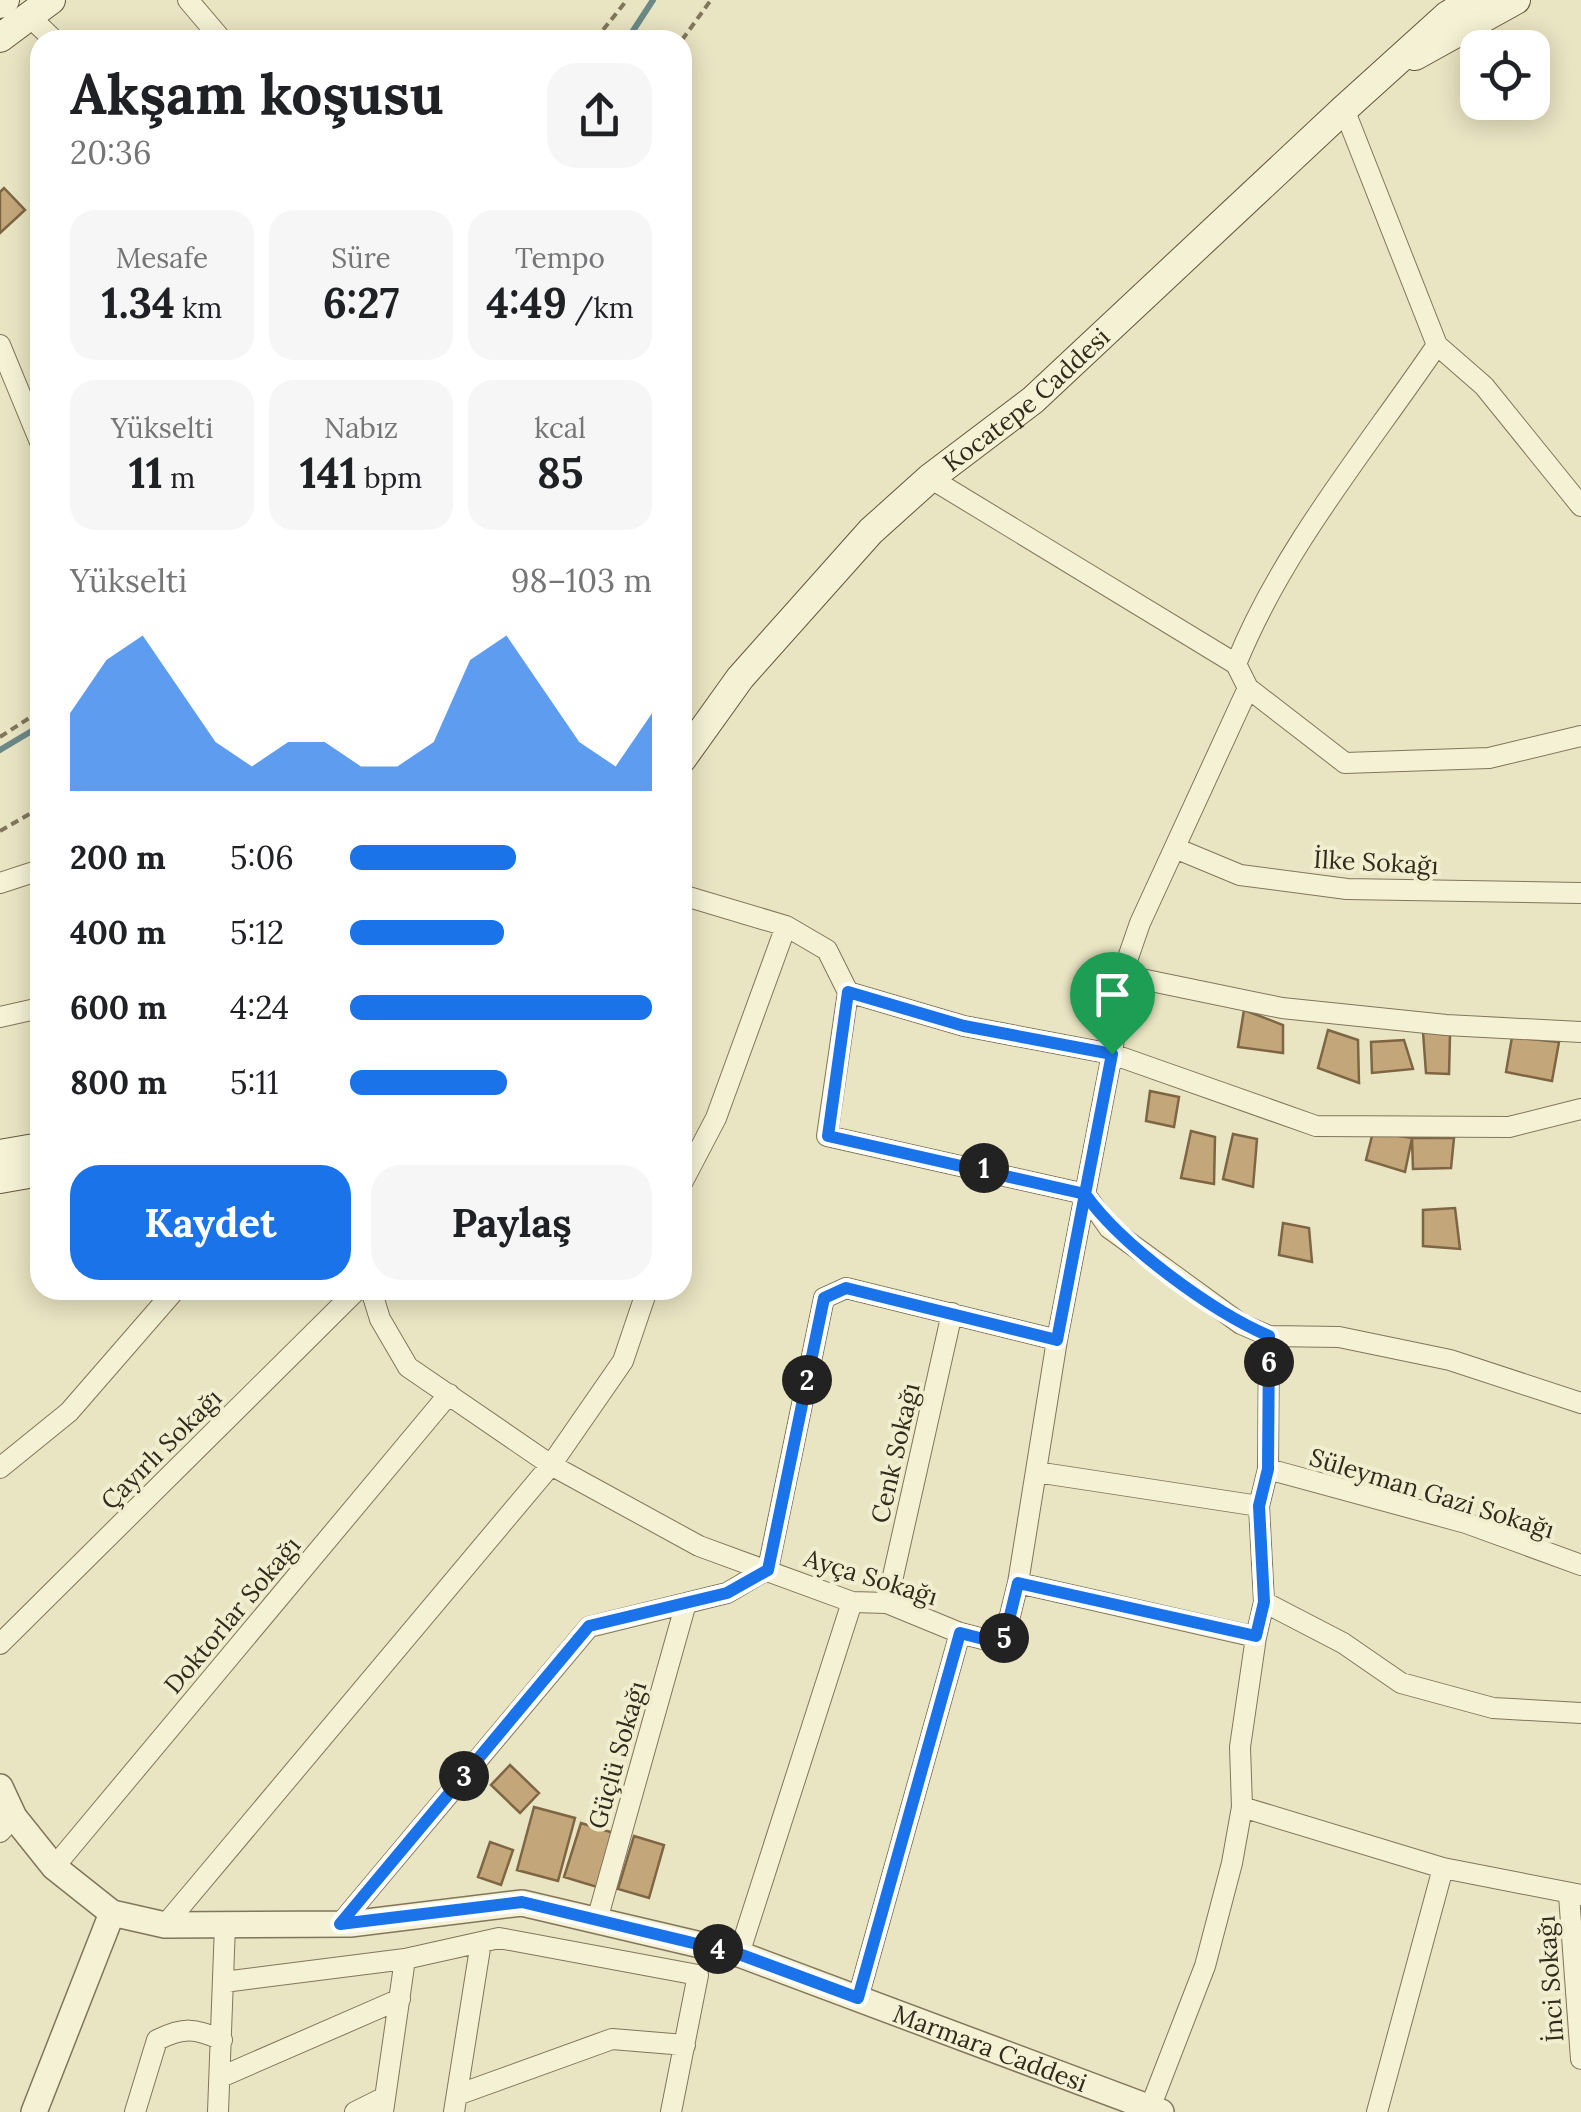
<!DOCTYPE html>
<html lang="tr">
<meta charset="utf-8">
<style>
:root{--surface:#fff;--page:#f6f6f6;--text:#202124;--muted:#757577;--accent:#1a73e8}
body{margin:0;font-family:Lora,serif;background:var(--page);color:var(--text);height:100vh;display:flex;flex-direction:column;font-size:38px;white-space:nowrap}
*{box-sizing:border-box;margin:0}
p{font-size:32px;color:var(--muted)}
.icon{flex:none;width:55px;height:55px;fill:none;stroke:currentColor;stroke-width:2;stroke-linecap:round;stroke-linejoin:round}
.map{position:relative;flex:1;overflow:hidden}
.drawer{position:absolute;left:30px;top:30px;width:662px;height:1270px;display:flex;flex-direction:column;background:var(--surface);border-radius:30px;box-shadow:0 5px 25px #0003}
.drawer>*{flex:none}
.controls{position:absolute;left:1460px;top:30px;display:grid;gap:20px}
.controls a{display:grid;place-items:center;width:90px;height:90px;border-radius:20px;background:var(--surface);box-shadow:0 5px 25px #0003;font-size:50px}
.pin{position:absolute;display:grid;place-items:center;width:85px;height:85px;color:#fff;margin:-102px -42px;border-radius:50% 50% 50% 0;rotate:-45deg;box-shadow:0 0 10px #0007}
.pin .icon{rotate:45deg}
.km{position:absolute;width:50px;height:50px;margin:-25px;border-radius:50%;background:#222;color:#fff;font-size:28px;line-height:50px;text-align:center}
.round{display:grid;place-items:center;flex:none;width:105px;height:105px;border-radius:30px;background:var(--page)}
.headline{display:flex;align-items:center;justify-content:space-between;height:170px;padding:0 40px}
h1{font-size:55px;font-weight:700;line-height:75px}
.stats{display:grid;grid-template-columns:repeat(3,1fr);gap:15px;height:170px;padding:10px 40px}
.stats div{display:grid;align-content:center;border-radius:25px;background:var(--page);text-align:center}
.stats b{font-size:42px;font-weight:700}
.stats small{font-size:28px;font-weight:400}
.stats p{font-size:28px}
.chart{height:280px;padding:20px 40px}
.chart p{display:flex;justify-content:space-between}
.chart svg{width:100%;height:180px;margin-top:10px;fill:var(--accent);opacity:.7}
.primary-button{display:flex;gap:20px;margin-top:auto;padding:20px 40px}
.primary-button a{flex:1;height:115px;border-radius:30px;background:var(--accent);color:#fff;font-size:40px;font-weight:700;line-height:115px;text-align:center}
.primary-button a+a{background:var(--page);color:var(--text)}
ul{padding:0 40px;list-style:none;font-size:32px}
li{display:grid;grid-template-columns:160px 120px 1fr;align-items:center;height:75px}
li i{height:25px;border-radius:12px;background:var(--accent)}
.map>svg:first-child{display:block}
</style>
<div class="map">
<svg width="1581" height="2112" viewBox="0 0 1581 2112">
<rect width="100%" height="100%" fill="#e9e4c2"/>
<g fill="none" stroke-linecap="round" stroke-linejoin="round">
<path stroke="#6c8987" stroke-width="6" d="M 627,40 L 653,0
M 0,750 L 40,726"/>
</g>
<path fill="#c4a67b" stroke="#7e6543" stroke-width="2.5" d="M 4,188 L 25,210 L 0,233 L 0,192 Z
M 1244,1010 L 1283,1025 L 1283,1053 L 1238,1047 Z
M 1328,1030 L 1358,1040 L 1359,1083 L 1318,1068 Z
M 1423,1032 L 1450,1035 L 1449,1074 L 1426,1073 Z
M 1512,1037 L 1559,1042 L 1552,1081 L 1506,1072 Z
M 1404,1040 L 1413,1069 L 1372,1073 L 1371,1042 Z
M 1150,1091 L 1179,1097 L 1174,1127 L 1146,1121 Z
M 1191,1131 L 1215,1137 L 1214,1184 L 1181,1178 Z
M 1373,1132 L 1412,1138 L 1405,1172 L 1366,1160 Z
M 1233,1134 L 1257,1139 L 1253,1187 L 1223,1179 Z
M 1412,1138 L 1454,1138 L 1451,1168 L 1413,1169 Z
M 1455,1208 L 1460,1249 L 1423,1246 L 1423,1210 Z
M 1283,1223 L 1309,1228 L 1312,1262 L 1279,1255 Z
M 510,1765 L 539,1793 L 520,1813 L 491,1785 Z
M 534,1807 L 575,1818 L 558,1881 L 517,1870 Z
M 581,1823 L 614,1833 L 597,1887 L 564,1877 Z
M 634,1836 L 664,1845 L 649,1898 L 618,1889 Z
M 490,1842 L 513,1850 L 501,1885 L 478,1877 Z"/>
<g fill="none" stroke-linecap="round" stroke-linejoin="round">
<g stroke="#81765b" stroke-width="22">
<path id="minor" d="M 188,0 L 222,40
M 30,17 L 54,40
M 1344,109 L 1437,345 L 1484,386 L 1581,506
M 0,345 L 40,442
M 930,478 L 1236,664 L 1248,688 L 1345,763 L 1489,758 L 1581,736
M 1236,664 C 1283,548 1367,448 1437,345
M 1248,688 L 1140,923 L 1122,975 L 1282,1008 L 1446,1025 L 1581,1032
M 1175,848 L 1240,875 L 1347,889 L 1581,893
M 0,883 L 40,870
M 682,895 L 786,926 L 827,950 L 848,992 L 964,1026 L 1112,1054 L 1316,1126 L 1509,1127 L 1581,1109
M 848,992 L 827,1136 L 1085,1194 L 1109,1228 L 1241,1324 L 1269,1336 L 1339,1337 L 1450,1360 L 1581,1403
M 0,1017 L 40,1008
M 682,1183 L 716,1118 L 786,926
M 371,1290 L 380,1319 L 408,1367 L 551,1465 L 699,1546 L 852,1602 L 887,1603 L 960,1633 L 858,1998
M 1057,1340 L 1112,1054 L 1122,975
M 0,1468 L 69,1412 L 175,1290
M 1268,1469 L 1466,1523 L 1581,1565
M 1036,1472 L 1259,1506
M 1264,1602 L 1343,1643 L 1401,1683 L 1493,1708 L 1581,1713
M 887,1603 L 952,1313
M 960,1633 L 1003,1644 L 1018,1583 L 1256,1637 L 1240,1747 L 1242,1807 L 1232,1863 L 1205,1966 L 1150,2108
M 1256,1637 L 1264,1602 L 1259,1506 L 1268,1469 L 1269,1336
M 0,1644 L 357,1290
M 1242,1807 L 1443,1868 L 1581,1895
M 0,1832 L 14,1817
M 54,1867 L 449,1394
M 1569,1895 L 1581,2059
M 597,1920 L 686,1603
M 340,1924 L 589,1627 L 727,1593 L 768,1569 L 824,1298 L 846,1288 L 1057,1340 L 1018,1583
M 165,1925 L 551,1465 L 623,1361 L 647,1290
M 739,1954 L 852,1602
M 405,1959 L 499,1938 L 698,1975 L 671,2112
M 224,1982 L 405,1959 L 383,2112
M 221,2077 L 400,1999
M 457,2095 L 612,2039 L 685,2045
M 135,2112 L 157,2040 C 184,2027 195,2028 222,2040
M 218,2112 L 225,1925
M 355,2112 L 385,2097
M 454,2112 L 481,1942
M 1377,2112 L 1443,1868"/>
</g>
<g stroke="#81765b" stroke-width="28">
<g id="tertiary">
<path id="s1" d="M 0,1787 L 14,1817 L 54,1867 L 112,1913 L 165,1925 L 350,1924 L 522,1903 L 739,1954 L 1161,2112"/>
<path d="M 34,2112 L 112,1913"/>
</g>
</g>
<g stroke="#63573e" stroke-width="30">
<g id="secondary">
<path d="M 0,4 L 5,0"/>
<path d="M 0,38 L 51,0"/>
<path d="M 1415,56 L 1516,0"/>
<path id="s2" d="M 682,759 L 740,678 L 871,531 L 930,478 L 1033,400 L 1344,109 L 1448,15 L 1473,0"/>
<path d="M 0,1154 L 40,1147"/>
<path d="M 0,1179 L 40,1172"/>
</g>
</g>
<path stroke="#81765b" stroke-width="4" stroke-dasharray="8 5" stroke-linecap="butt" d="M 595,40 L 627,0
M 682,40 L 711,0
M 0,737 L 40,711
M 0,831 L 40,808"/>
<use href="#minor" stroke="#f5f1d4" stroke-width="20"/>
<use href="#tertiary" stroke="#f5f1d4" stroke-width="25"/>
<use href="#secondary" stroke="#f5f1d4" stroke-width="28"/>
</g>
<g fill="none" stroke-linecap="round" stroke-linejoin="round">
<g stroke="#fff" stroke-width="20">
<path id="route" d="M 1112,1054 L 964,1026 L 848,992 L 828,1136 L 1085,1194 L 1057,1340 L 846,1288 L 824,1298 L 768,1570 L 727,1593 L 589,1626 L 340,1924 L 522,1902 L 739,1954 L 858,1998 L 960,1633 L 1003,1644 L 1018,1583 L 1256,1636 L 1264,1602 L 1259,1506 L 1268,1469 L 1269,1336 C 1211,1311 1121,1245 1085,1194 L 1112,1054"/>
</g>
<use href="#route" stroke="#1a73e8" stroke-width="12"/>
</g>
<g text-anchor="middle" stroke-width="8" stroke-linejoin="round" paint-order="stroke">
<g font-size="25" fill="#322b1d" stroke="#f1eed0">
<text dy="9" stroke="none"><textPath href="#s2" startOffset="500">Kocatepe Caddesi</textPath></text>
<text transform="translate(1376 862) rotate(3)" y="9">İlke Sokağı</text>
<text transform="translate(161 1449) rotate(-45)" y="9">Çayırlı Sokağı</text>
<text transform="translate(895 1453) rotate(-77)" y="9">Cenk Sokağı</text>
<text transform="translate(1432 1493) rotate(17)" y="9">Süleyman Gazi Sokağı</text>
<text transform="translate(871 1577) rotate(17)" y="9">Ayça Sokağı</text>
<text transform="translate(232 1615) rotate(-50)" y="9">Doktorlar Sokağı</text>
<text transform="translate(617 1755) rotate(-74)" y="9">Güçlü Sokağı</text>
<text transform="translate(1550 1979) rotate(-94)" y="9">İnci Sokağı</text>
<text dy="9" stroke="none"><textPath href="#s1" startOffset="1075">Marmara Caddesi</textPath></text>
</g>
</g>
</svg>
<div class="controls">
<a><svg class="icon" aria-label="locate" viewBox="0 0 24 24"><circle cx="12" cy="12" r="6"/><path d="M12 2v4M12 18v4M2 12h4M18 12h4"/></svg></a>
</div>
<div class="pin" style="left:1112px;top:1054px;background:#1e9e55"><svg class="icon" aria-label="arrive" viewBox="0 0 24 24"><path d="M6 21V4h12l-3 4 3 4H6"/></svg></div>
<b class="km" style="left:984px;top:1168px">1</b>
<b class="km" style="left:807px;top:1380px">2</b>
<b class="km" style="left:464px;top:1776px">3</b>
<b class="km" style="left:718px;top:1949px">4</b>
<b class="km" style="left:1004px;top:1638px">5</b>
<b class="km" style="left:1269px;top:1362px">6</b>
<section class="drawer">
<div class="headline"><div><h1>Akşam koşusu</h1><p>20:36</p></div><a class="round"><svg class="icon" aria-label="share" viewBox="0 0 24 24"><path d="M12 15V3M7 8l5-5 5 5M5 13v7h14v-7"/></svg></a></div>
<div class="stats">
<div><p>Mesafe</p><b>1.34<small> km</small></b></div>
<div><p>Süre</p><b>6:27</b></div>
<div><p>Tempo</p><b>4:49<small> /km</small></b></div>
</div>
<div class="stats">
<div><p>Yükselti</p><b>11<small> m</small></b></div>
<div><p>Nabız</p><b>141<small> bpm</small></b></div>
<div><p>kcal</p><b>85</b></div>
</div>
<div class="chart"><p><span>Yükselti</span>98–103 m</p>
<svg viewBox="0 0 160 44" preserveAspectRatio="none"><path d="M0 44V25L10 12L20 6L30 19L40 32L50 38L60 32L70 32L80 38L90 38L100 32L110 12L120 6L130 19L140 32L150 38L160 25V44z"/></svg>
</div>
<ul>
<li><b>200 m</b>5:06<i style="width:55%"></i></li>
<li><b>400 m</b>5:12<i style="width:51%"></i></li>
<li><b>600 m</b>4:24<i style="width:100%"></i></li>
<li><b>800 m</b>5:11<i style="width:52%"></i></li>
</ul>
<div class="primary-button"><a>Kaydet</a><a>Paylaş</a></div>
</section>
</div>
